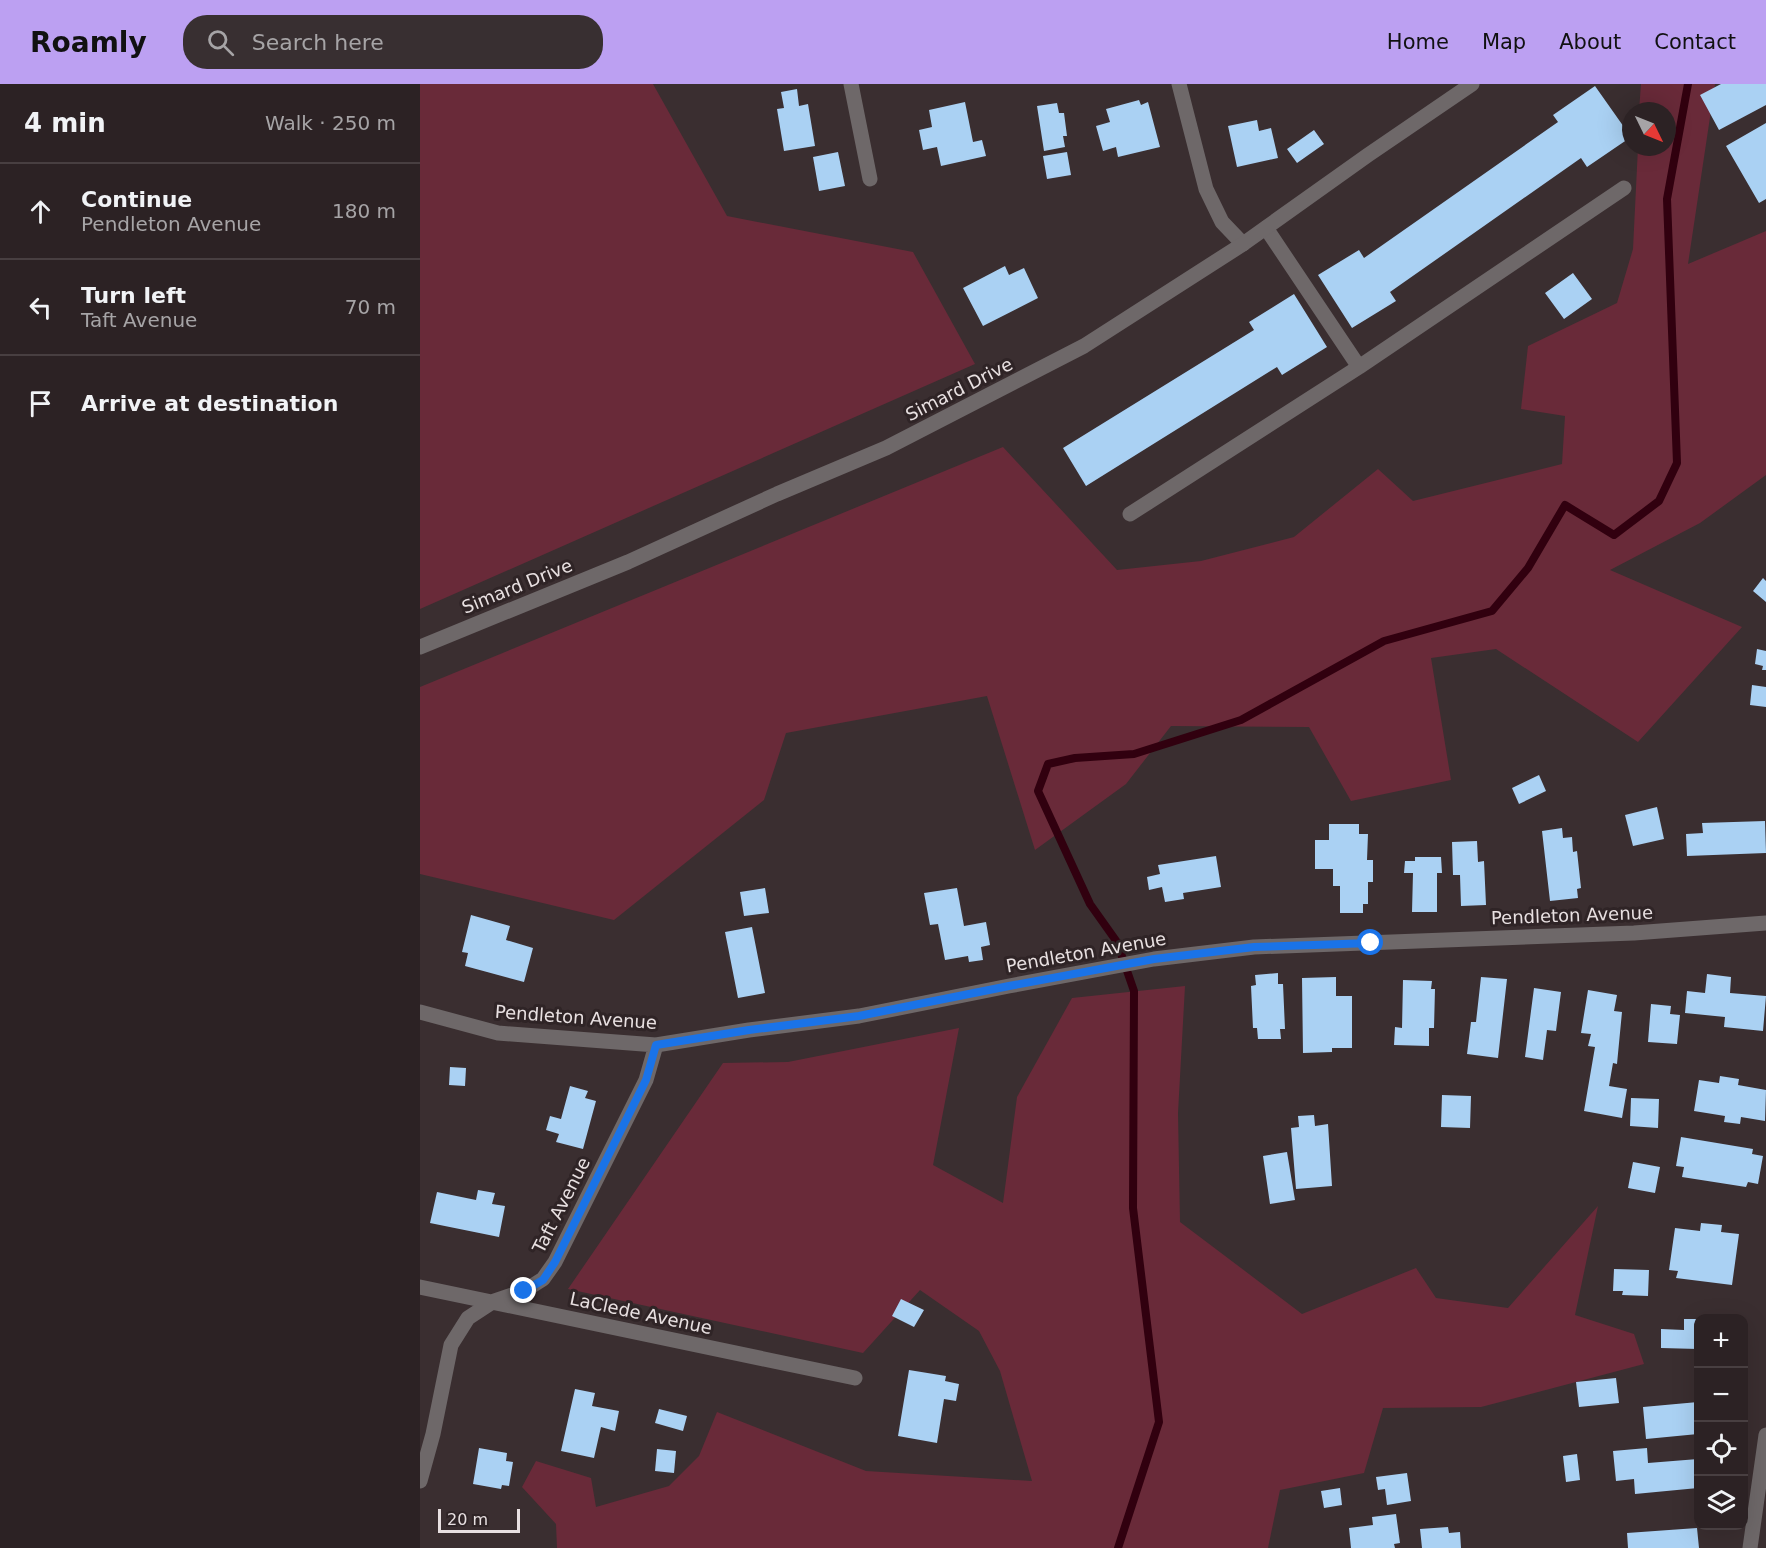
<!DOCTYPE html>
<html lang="en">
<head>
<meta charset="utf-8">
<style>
  :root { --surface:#2c2224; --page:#382f31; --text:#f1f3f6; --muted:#a6a4a6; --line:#483f41; --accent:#bca0f2 }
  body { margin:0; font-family:"DejaVu Sans",sans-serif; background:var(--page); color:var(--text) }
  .controls { position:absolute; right:18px; bottom:18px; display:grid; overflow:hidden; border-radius:12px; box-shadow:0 6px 24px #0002 }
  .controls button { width:54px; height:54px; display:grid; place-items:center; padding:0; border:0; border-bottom:2px solid var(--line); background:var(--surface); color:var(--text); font:30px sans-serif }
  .compass { position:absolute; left:1202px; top:18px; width:54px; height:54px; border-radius:50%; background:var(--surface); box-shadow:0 6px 24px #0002; rotate:133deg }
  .scale { position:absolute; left:18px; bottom:15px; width:82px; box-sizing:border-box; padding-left:6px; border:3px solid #e8e0e1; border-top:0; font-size:16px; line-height:21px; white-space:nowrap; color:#e8e0e1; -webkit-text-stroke:4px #2f2426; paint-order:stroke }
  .stop { position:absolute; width:18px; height:18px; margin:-14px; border:4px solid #1a73e8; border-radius:50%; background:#fff }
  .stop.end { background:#1a73e8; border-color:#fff; box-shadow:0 2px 6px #0008 }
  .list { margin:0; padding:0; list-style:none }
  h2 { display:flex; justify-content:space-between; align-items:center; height:78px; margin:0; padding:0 24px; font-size:26px }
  h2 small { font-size:20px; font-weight:400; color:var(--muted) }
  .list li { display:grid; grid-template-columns:39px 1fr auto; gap:18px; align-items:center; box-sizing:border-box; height:96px; padding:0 24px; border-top:2px solid var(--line) }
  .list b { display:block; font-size:22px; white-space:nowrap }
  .list p { margin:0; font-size:20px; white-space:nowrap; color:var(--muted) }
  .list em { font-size:20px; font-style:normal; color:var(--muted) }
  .icon { flex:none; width:33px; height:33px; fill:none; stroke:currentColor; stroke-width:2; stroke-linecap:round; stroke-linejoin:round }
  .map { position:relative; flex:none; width:1346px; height:1464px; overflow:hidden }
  header { display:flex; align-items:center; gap:36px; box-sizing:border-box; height:84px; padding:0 30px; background:var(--accent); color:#111 }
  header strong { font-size:28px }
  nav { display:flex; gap:33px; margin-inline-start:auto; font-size:21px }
  .search { width:420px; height:54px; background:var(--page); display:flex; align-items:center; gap:15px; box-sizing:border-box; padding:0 21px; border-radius:24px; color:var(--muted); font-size:22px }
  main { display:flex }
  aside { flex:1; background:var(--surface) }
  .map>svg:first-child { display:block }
  .green { fill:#692a39 }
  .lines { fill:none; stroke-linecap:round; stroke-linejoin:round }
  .stream { stroke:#31000f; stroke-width:8 }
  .building { fill:#aad1f3 }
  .service { stroke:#6e6869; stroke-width:15 }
  .minor { stroke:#6e6869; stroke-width:15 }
  .tertiary { stroke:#6e6869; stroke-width:15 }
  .route { stroke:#1a73e8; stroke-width:8 }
  .labels { text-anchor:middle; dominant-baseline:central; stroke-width:6; stroke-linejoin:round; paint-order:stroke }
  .street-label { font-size:18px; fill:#e8e0e1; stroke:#2f2426 }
</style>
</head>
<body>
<header>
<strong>Roamly</strong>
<div class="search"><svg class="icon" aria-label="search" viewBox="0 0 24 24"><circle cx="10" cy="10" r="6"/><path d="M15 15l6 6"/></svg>Search here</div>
<nav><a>Home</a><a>Map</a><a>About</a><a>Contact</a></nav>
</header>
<main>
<aside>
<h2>4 min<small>Walk · 250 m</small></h2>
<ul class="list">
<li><svg class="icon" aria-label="ahead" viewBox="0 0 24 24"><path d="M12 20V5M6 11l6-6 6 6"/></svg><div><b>Continue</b><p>Pendleton Avenue</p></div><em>180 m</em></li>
<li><svg class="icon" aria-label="left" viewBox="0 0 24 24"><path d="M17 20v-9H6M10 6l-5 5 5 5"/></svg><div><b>Turn left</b><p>Taft Avenue</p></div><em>70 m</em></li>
<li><svg class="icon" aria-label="arrive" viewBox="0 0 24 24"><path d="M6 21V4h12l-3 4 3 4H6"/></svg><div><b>Arrive at destination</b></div></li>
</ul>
</aside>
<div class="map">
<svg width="1346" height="1464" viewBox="0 0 1346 1464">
  <rect width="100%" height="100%" fill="#3a2e30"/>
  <path class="green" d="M0,0h233l74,132 186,36 62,112 -555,245z
    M1221,0h74l-27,180 78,-33v244l-66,48 -90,47 132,57 -104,115 -142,-93 -65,9 20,122 -100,21 -42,-74 -138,-1 -45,58 -91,66 -48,-154 -201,37 -22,67 -150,120 -194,-46v-187l583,-240 114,123 84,-9 93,-24 84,-68 35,32 149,-37 3,-48 -44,-7 7,-63 89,-43 16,-54 5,-102h29v-36h-28z
    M765,902l-7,127 2,109 122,92 114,-46 20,30 72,10 90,-102 -23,109 59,19 10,30 -163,43 -98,1 -19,65 -84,17 -12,58h-711l-1,-24 -34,-37 14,-26 55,17 5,29 73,-21 30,-30 18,-44 149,59 166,10 -32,-110 -21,-40 -59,-41 -57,63 -295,-64 155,-226 65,-1 171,-34 -26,137 70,38 14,-106 55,-99z"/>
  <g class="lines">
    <path class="stream" d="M698,1464l41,-126 -26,-214 1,-217 -17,-49 -27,-38 -52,-113 10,-27 27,-6 59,-4 107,-34 143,-79 108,-30 36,-43 37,-63 49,30 45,-34 18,-38 -10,-264 21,-115"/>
  </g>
  <path class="building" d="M1301,0h45v21l-47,25 -19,-35z
    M1175,2l36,51 -44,30 -6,-9 -191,134 6,9 -44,27 -34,-53 41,-25 5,8 194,-136 -5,-7z
    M377,5l2,17 9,-2 7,42 -31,5 -7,-42 7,-1 -3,-16z
    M719,16l2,5 7,-3 12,45 -42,10 -2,-10 -13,4 -7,-25 14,-4 -4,-13z
    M545,18l8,40 9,-2 4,16 -45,10 -4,-19 -14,3 -4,-20 13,-3 -3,-17z
    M637,19l2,10h5l3,23h-4l2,11 -21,4 -7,-45z
    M837,36l2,11 12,-3 7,30 -41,9 -9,-41z
    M1346,39v76l-7,4 -33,-57z
    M894,46l10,14 -27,19 -10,-14z
    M418,68l7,34 -26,5 -6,-34z
    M647,68l4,23 -24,4 -4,-23z
    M585,182l4,9 15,-7 14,30 -55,28 -20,-38z
    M1153,189l19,26 -28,20 -19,-26z
    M874,210l33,53 -45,28 -5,-8 -191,119 -23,-38 191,-118 -5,-8z
    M1343,494l3,3v21l-13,-11z
    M1337,565l9,2v19h-4l1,-4 -8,-2z
    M1332,601l14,2v20l-16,-2z
    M1119,691l7,16 -27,13 -7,-16z
    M1237,723l7,32 -31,7 -8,-31z
    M1345,737l1,32 -79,3 -1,-22 17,-1 -1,-10z
    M909,740h30v10h9l-1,26h6v22h-5v22h-5v9h-23v-27h-7v-17h-18v-29h14z
    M1142,744l1,10 9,-1 1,15 4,-1 4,37 -4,1 1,9 -28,3 -8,-70z
    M1057,757l1,21 6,-1 2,44 -25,1 -1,-31h-7l-1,-33z
    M796,772l5,31 -38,6 1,6 -19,3 -3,-15 -13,3 -2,-13 13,-3 -2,-9z
    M995,773h26l1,16h-5v39h-25l1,-39h-9l1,-12h10z
    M345,804l4,25 -25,3 -4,-24z
    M537,804l7,38 22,-4 4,23 -9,2 2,13 -14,2 -1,-6 -23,4 -7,-36 -8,1 -6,-32z
    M51,831l39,11 -4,14 27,8 -9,34 -59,-16 3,-13 -6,-1z
    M332,843l13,66 -27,5 -13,-66z
    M858,889v11h5l2,45h-5l1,10h-23l-1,-11h-4l-2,-42 5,-1 -1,-10z
    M1287,890l24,3 -1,16 36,3 -3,35 -39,-4 1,-10 -40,-4 2,-22 18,2z
    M916,893v19h16v52h-20v4l-29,1 -1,-75z
    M1061,893l26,2 -9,79 -31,-4 4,-32h5z
    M983,896l29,1 -1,8h4l-1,39h-5v18l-35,-1 1,-18 7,1z
    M1114,904l27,4 -5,39 -9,-1 -4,30 -18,-3z
    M1168,906l29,5 -3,16 8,1 -5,52 -4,-1 -4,23 18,3 -5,29 -38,-7 11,-64 -7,-1 3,-12 -10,-1z
    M1231,920l20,2 -1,8 10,1 -3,29 -29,-2z
    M30,983l16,1 -1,18 -16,-1z
    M1300,992l19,3 -1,6 28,5 -1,31 -24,-4 -1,7 -16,-2 1,-6 -31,-5 5,-31 20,3z
    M150,1002l18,5 -3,7 11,3 -13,48 -27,-7 3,-8 -13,-4 4,-14 11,3z
    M1022,1011l29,1 -1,32 -29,-1z
    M1211,1014l28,1 -1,29 -28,-2z
    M894,1031l1,11 13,-2 4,62 -36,3 -5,-61 8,-1 -1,-11z
    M1261,1053l72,12 -1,5 11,2 -5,28 -10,-2 -2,5 -64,-10 2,-10 -8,-1z
    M867,1068l8,48 -25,4 -7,-48z
    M1213,1078l27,5 -5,26 -27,-5z
    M58,1106l17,3 -3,11 13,2 -6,31 -69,-14 7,-31 39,8z
    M1281,1139l21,2 -1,7 18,2 -7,51 -56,-7 2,-7 -9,-1 6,-42 25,3z
    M1194,1185l35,1 -1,26 -26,-1 1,-4h-10z
    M481,1215l23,11 -10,17 -22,-11z
    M1264,1235h14v30l-37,-1v-19l23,1z
    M489,1286l37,6 -1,5 14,3 -3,17 -12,-2 -7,44 -39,-7z
    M1196,1294l3,25 -40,4 -3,-25z
    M155,1305l20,4 -3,13 27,5 -4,20 -14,-4 -7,31 -33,-7z
    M1278,1318v32l-52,5 -3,-32z
    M239,1325l28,7 -4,15 -28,-8z
    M59,1364l28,5 -1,8 7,1 -4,24 -7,-1 -1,4 -28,-5z
    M1227,1364l1,15 50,-4v29l-63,6 -1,-15 -18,2 -3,-30z
    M237,1365l19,2 -2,22 -19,-2z
    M1157,1370l3,26 -14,2 -3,-26z
    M987,1389l4,28 -24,4 -2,-16 -7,1 -2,-13z
    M920,1404l2,17 -18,3 -3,-17z
    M976,1430l4,29 -6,1 1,4h-44l-2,-20 24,-3 -1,-8z
    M1028,1443l1,6 11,-1 1,16h-39l-2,-19z
    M1277,1444l2,20h-71l-1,-15z"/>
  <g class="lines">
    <path class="service" d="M939,283l265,-179
      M710,430l229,-147 -93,-139"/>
    <path class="minor" d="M431,0l19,95
      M759,0l27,105 16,33 21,22
      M0,928l78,21 158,12 93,-15 110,-14 150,-30 145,-27 100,-12 380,-14 132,-10
      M0,1203l435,91
      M0,1397l13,-47 18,-89 17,-27 26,-17 30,-10 19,-12 12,-17 91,-182 10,-35"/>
    <path class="tertiary" d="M0,563l208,-85 149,-68 109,-46 198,-102 159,-102 125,-89 104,-71
      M1330,1464l16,-113"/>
  </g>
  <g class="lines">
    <path class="route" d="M104,1207l19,-11 12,-18 91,-182 10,-35 93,-15 110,-14 150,-30 145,-27 100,-12 117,-4"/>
  </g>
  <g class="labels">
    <g class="street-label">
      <text transform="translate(539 305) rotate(-27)">Simard Drive</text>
      <text transform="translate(97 502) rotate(-22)">Simard Drive</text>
      <text transform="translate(1152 831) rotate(-2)">Pendleton Avenue</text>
      <text transform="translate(666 868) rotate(-10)">Pendleton Avenue</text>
      <text transform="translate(156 933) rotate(4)">Pendleton Avenue</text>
      <text transform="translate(141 1121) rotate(-63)">Taft Avenue</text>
      <text transform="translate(221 1229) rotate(12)">LaClede Avenue</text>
    </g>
  </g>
</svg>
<div class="controls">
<button>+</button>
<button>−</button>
<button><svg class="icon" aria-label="locate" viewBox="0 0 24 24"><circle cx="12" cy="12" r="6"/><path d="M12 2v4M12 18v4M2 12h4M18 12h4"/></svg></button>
<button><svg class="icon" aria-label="layers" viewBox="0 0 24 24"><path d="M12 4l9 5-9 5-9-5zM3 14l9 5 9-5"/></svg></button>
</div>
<svg class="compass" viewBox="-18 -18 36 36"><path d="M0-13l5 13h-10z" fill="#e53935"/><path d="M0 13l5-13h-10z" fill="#a6a4a6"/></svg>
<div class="scale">20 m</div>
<div class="stop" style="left:951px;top:859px"></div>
<div class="stop end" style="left:104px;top:1207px"></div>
</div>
</main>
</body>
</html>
